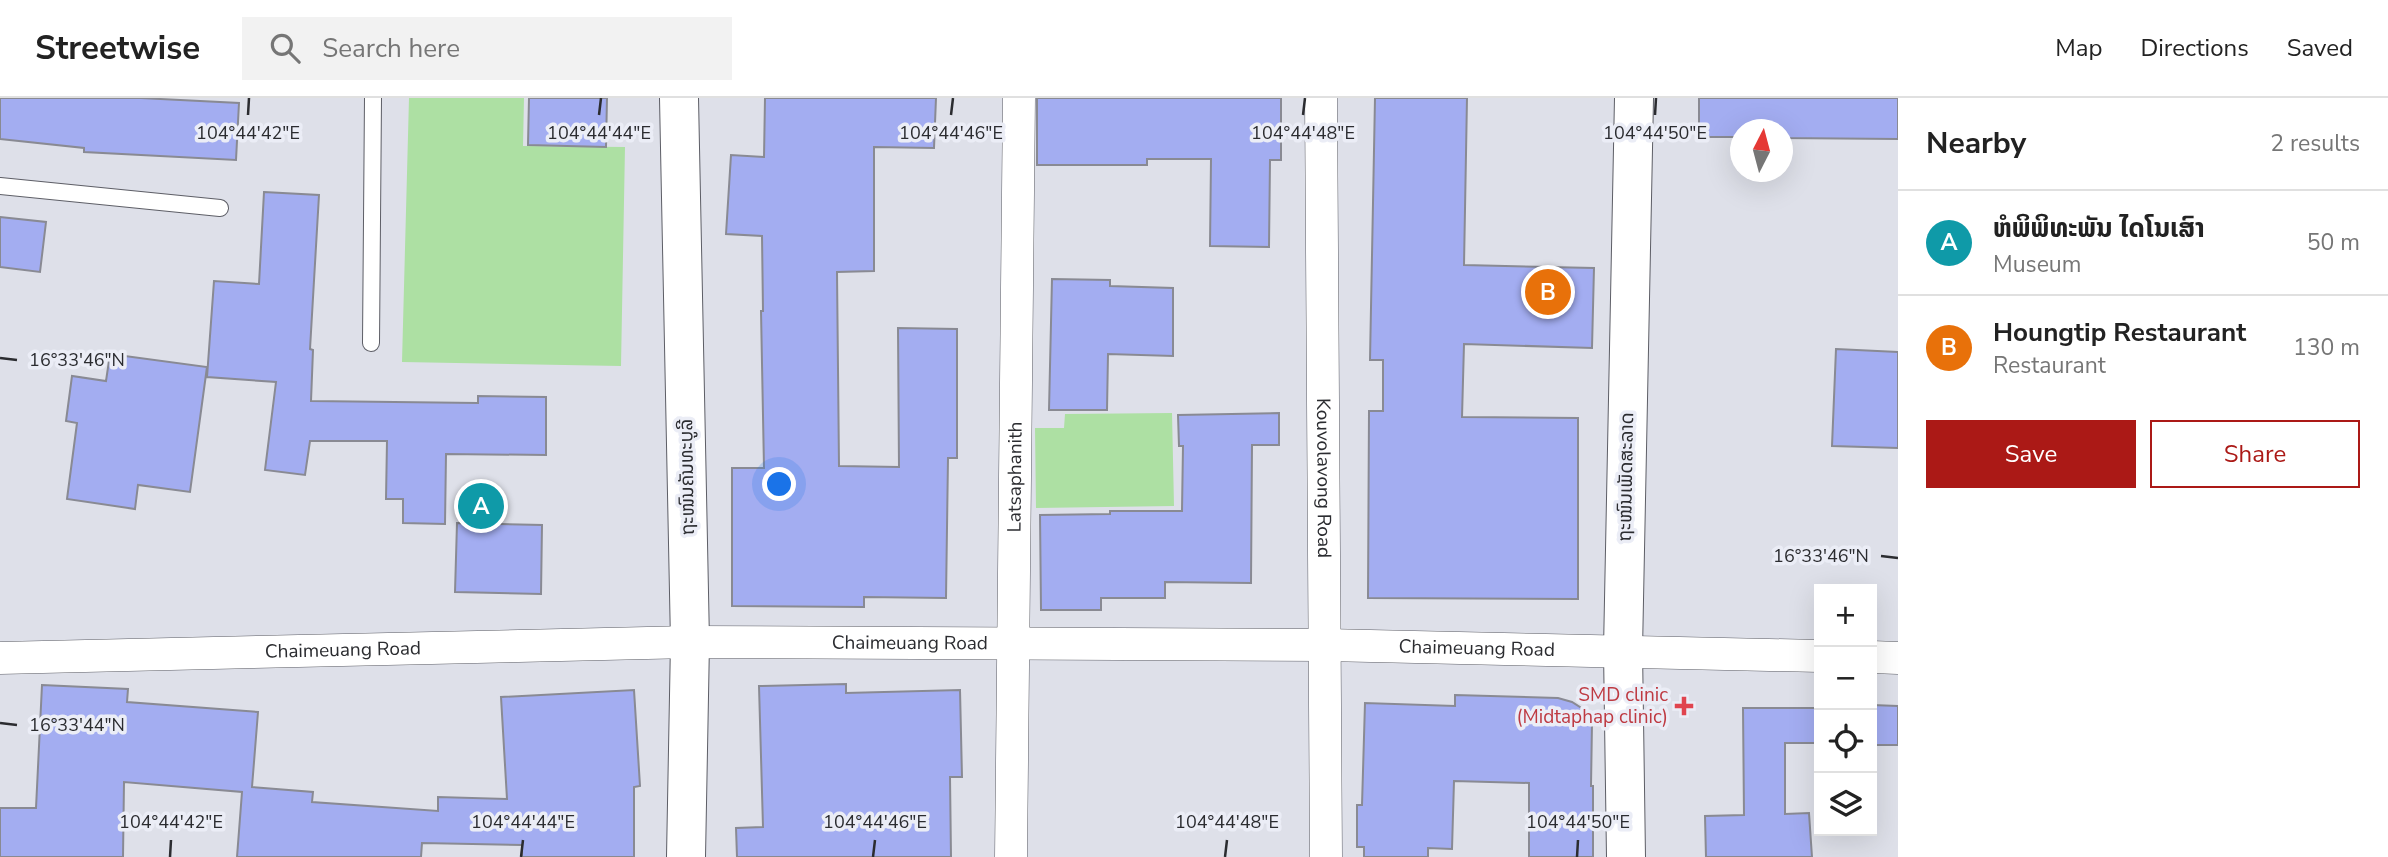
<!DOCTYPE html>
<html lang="en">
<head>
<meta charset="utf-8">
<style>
  :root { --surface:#fff; --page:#f2f2f2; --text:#222; --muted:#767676; --line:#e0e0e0; --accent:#ab1916 }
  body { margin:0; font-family:"Nunito Sans","Noto Sans Lao",sans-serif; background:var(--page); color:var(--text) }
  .controls { position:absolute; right:21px; bottom:21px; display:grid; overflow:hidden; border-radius:0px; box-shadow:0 7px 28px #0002 }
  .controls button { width:63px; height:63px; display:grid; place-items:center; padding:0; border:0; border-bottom:2px solid var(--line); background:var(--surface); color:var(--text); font:35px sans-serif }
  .compass { position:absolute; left:1730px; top:21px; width:63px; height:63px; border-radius:50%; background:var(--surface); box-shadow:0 7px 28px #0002; rotate:6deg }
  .you { position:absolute; left:780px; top:387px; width:24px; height:24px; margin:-18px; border:5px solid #fff; border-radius:50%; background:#1a73e8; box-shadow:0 0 0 10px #1a73e833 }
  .badge { display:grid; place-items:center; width:46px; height:46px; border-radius:50%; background:var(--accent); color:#fff; font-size:23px; font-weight:700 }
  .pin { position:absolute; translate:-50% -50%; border:4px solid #fff; box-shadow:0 2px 7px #0006 }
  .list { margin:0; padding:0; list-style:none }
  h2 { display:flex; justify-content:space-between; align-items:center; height:91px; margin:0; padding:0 28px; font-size:30px }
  h2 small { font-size:23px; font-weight:400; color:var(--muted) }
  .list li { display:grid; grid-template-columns:46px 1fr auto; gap:21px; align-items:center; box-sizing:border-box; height:105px; padding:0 28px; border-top:2px solid var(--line) }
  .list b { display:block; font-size:26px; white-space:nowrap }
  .list p { margin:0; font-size:23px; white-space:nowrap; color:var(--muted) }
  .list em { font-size:23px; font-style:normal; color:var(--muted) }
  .actions { display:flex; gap:14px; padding:21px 28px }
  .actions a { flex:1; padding:16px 0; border:2px solid var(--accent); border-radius:0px; text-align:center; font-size:24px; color:var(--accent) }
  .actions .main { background:var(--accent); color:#fff }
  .icon { flex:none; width:38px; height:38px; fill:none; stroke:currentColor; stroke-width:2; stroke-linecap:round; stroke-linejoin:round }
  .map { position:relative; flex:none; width:1898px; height:759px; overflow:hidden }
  header { display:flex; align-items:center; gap:42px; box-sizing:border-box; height:98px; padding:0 35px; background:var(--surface); border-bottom:2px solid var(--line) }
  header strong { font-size:33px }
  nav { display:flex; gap:38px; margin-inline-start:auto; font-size:24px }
  .search { width:490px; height:63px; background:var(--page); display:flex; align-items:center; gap:18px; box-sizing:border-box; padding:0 24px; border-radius:0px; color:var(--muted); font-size:26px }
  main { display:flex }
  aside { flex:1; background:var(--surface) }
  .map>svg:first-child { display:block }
  .green { fill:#ade0a3 }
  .building { fill:#a3adf1; stroke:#898a93; stroke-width:2 }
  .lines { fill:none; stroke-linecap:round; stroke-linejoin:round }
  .lane-casing { stroke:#5d5e66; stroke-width:18 }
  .street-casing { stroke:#5d5e66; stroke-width:33 }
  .primary-casing { stroke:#5d5e66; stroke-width:40 }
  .lane { stroke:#fff; stroke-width:16 }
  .street { stroke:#fff; stroke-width:32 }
  .primary { stroke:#fff; stroke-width:38 }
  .ticks { fill:none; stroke:#2b2c30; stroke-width:2.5 }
  .health-dot { fill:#e0444e; stroke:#ebedf6; stroke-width:2.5 }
  .labels { text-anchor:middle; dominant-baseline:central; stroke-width:7; stroke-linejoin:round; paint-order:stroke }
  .street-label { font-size:19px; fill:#2b2c30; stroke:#ebedf6 }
  .health-label { font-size:19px; fill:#be3a42; stroke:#ebedf6; text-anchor:end }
  .ticks-label { font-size:18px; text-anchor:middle; fill:#2b2c30; stroke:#ebedf6; stroke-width:7; stroke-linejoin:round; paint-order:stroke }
</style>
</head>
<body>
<header>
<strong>Streetwise</strong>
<div class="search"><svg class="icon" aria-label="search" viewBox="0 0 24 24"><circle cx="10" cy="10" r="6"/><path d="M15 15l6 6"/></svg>Search here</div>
<nav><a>Map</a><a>Directions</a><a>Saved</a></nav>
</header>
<main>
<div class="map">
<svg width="1898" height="759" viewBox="0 0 1898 759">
  <rect width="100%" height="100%" fill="#dee0e9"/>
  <path class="green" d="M409,0h115l-1,48 102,1 -4,219 -219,-4z
    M1172,315l2,93 -138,2 -1,-80h29l1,-14z"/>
  <path class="building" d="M0,0h141l98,5 -3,57 -152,-8v-4l-84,-9z
    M529,0h78l-1,49 -78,-2z
    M765,0h171l-2,50 -60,-1v124l-37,1 2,194 60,1 -1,-139 59,1v129h-9l-2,140 -82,-1v10l-132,-1v-138h32l-3,-157h2l-1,-75 -36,-2 5,-79 33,2z
    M1037,0h244v62h-11l-1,87 -59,-1 1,-87h-64v6h-110z
    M1375,0h92l-3,167 130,3 -2,80 -128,-4 -2,73 116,1v181l-210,-1 1,-187h14v-51h-13z
    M1699,0h199v41l-116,-1v-8h-42v7h-41z
    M264,94l55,3 -9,154 3,1 -2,51 167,2v-7l68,1v58l-100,-1 -1,70 -42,-1v-24h-17l1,-58h-77l-5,34 -40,-5 11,-88 -69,-5 7,-96 45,3z
    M0,119l46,5 -6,50 -40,-5z
    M1052,181l58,1v6l63,2v68l-65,-2 -1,56h-58z
    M1836,251l62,3v96l-66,-2z
    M110,256l97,13 -17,125 -52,-7 -3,24 -68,-10 10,-76 -11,-2 6,-45 34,5z
    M1279,315v32h-27l-1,138 -86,-1v16h-64v12h-60l-1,-95 70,-1v-3h72l1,-65h-4l-1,-31z
    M457,425l85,2 -1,69 -86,-2z
    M846,586v9l114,-3 2,87h-12l1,80h-214l-1,-29 27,-1 -4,-141z
    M42,587l86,4 -1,13 131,10 -6,75 61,5 -1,10 126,9v-14l69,2 -6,-102 133,-7 6,96 -6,1v70h-112v-12l-100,-2 -1,14h-184l5,-65 -118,-10 -1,75h-123v-49h36z
    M1455,597l103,3 14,4 14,9 6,12 -1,63h2v71h-64v-74l-75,-2 -2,68 -24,-1v9h-64v-10h-7v-42h5l3,-102 90,3z
    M1819,606v39h-34v71l24,-1 3,44h-106l-1,-41 39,-1 -1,-107h76z
    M1872,607l26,1v39h-26z"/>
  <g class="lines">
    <g class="lane-casing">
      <path id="lane" d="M0,88l220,22
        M371,245l2,-245"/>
    </g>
    <g class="street-casing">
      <g id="street">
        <path id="s1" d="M1321,0l5,759"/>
        <path d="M1872,559l26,1"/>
        <path id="s2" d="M0,560l690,-16 636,3 493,11"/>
        <path id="s3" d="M1011,759l8,-759"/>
      </g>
    </g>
    <g class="primary-casing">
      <path id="primary" d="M679,0l11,544 -4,215
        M1626,759l-3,-207 11,-552"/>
    </g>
    <use href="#lane" class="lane"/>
    <use href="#street" class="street"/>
    <use href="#primary" class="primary"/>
  </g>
  <path class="ticks" d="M248,17l1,-17M599,17l2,-17M951,17l2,-17M1303,17l2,-17M1655,17l1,-17M0,260l17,2M1881,458l17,2M0,625l17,2M170,759l1,-17M521,759l2,-17M873,759l2,-17M1225,759l2,-17M1577,759l1,-17"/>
  <path class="health-dot" d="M1680.5 597.5h7v7h7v7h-7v7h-7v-7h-7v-7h7z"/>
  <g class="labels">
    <g class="street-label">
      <text transform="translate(687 379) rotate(-91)">ຖະໜົນຄັນທະບູລີ</text>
      <text stroke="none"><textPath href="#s1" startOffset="380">Kouvolavong Road</textPath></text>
      <text transform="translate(1626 379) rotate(-89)">ຖະໜົນເພັດສະລາດ</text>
      <text stroke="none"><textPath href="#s3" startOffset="380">Latsaphanith</textPath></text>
      <text stroke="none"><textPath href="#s2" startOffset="910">Chaimeuang Road</textPath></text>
      <text stroke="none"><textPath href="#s2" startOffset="1477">Chaimeuang Road</textPath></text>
      <text stroke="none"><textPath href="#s2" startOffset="343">Chaimeuang Road</textPath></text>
    </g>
    <g class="health-label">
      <text x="1668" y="597">SMD clinic<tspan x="1668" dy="22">(Midtaphap clinic)</tspan></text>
    </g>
  </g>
  <g class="ticks-label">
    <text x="248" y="41">104°44'42"E</text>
    <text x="599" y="41">104°44'44"E</text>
    <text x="951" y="41">104°44'46"E</text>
    <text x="1303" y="41">104°44'48"E</text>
    <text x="1655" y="41">104°44'50"E</text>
    <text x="77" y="268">16°33'46"N</text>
    <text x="1821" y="464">16°33'46"N</text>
    <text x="77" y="633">16°33'44"N</text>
    <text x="171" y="730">104°44'42"E</text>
    <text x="523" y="730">104°44'44"E</text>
    <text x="875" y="730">104°44'46"E</text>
    <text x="1227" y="730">104°44'48"E</text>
    <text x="1578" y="730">104°44'50"E</text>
  </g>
</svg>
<div class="controls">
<button>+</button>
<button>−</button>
<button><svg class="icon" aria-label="locate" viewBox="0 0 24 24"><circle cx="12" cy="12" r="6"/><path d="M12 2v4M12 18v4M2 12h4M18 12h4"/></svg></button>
<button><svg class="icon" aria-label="layers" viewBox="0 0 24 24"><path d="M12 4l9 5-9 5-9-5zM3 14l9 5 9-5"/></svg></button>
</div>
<svg class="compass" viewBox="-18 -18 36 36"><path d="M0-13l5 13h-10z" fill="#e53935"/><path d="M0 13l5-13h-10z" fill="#767676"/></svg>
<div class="you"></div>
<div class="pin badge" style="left:481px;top:408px;background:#0f9aa8">A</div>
<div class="pin badge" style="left:1548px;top:194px;background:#e8710a">B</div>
</div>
<aside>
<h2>Nearby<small>2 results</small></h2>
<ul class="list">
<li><span class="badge" style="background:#0f9aa8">A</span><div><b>ຫໍພິພິທະພັນ ໄດໂນເສົາ</b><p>Museum</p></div><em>50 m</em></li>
<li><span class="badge" style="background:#e8710a">B</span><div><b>Houngtip Restaurant</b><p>Restaurant</p></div><em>130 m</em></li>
</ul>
<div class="actions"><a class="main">Save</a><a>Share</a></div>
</aside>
</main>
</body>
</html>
